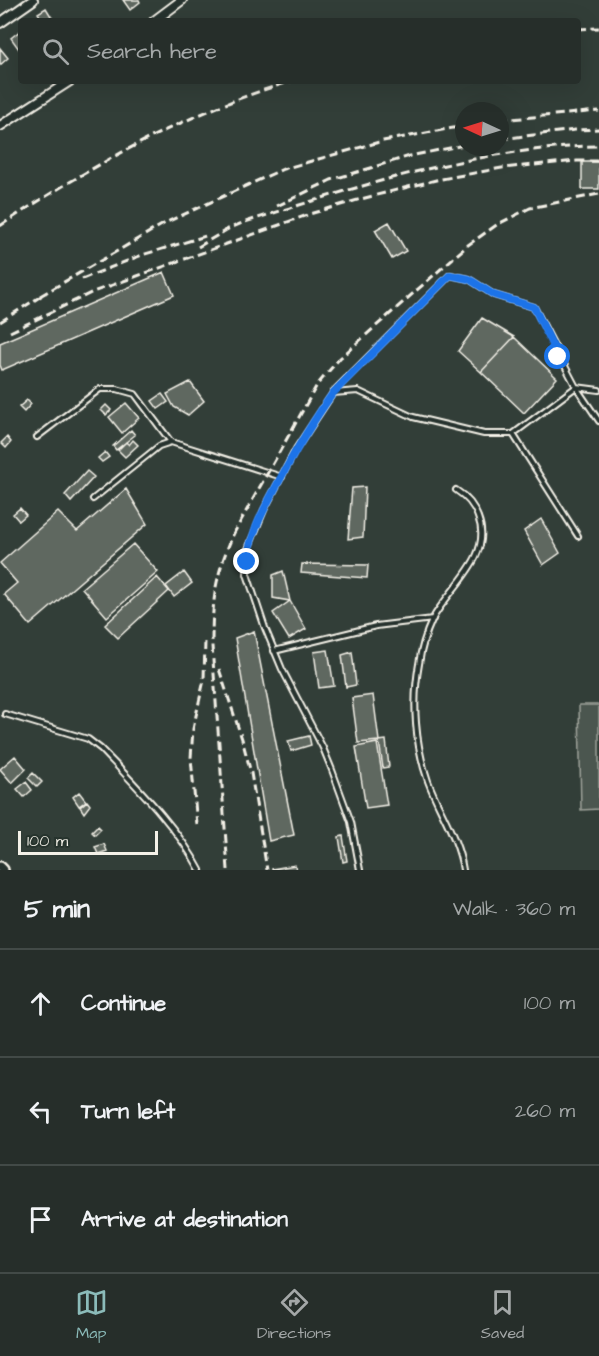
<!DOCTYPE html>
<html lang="en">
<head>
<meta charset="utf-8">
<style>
  :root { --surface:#262e2a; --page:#2e3632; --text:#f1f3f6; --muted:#a4a8a8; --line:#424a47; --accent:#8bbbb9 }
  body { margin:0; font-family:"Architects Daughter",sans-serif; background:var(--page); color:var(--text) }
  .compass { position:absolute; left:455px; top:102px; width:54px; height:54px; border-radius:50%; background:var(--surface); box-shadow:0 6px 24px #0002; rotate:274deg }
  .scale { position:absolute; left:18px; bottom:15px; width:140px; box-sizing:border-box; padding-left:6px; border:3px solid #f4f1e8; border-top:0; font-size:16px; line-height:21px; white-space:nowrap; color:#f4f1e8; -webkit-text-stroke:4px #26332d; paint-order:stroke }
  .stop { position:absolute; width:18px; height:18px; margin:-14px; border:4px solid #1a73e8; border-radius:50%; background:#fff }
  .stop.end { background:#1a73e8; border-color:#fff; box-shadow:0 2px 6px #0008 }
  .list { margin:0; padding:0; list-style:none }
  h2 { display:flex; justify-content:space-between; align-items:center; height:78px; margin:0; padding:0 24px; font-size:26px }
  h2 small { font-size:20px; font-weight:400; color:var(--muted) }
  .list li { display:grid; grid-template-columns:39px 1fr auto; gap:18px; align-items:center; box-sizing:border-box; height:108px; padding:0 24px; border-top:2px solid var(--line) }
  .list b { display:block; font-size:22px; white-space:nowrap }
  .list em { font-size:20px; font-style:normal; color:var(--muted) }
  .icon { flex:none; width:33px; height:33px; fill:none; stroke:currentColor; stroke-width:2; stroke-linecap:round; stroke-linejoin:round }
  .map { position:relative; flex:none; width:599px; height:870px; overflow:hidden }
  .search { position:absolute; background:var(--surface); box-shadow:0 6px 24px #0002; left:18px; right:18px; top:18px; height:66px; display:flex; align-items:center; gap:15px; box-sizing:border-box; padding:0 21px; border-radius:6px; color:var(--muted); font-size:22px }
  .sheet { height:402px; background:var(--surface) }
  nav { display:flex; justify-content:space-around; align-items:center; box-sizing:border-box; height:84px; border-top:2px solid var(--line); background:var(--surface); font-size:16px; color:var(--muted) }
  nav a { display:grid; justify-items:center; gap:3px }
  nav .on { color:var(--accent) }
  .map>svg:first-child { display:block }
  .pitch { fill:#4c564f; stroke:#a0a49c; stroke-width:1.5 }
  .building { fill:#5f6861; stroke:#f4f1e8; stroke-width:1.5 }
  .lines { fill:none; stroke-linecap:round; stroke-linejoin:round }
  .service-casing { stroke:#f4f1e8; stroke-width:8 }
  .minor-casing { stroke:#f4f1e8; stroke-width:12 }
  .tertiary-casing { stroke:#f4f1e8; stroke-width:14 }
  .service { stroke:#26332d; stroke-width:4 }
  .minor { stroke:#26332d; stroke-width:8 }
  .tertiary { stroke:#26332d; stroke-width:9 }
  .rail { stroke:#f4f1e8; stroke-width:3; stroke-dasharray:9 4.5; stroke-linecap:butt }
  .route { stroke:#1a73e8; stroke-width:8 }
</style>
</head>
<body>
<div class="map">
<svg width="599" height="870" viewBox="0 0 599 870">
  <rect width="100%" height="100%" fill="#323e38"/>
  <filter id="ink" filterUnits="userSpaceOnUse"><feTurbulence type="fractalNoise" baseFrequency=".0167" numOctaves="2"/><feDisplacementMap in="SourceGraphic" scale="12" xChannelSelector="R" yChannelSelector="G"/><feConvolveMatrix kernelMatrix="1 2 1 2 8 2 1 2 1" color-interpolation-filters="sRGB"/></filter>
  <g filter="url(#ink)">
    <path class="pitch" d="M579,705h20v104l-18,1z"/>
    <path class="building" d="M123,0h16l1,2 -10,8z
      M46,8l8,13h-11l-5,-8z
      M21,30v22l-10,-14z
      M0,48l8,10 -8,7z
      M582,162h17v27h-17z
      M389,222l17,29 -14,8 -17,-29z
      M164,272l10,23 -172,75 -2,-5v-22z
      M482,318l32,19 -33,35 -23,-21z
      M514,337l43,41 -33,35 -43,-41z
      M190,382l14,19 -16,14 -14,-8 -7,-13z
      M162,394l6,8 -10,7 -6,-8z
      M27,400l4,4 -7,8 -5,-5z
      M126,403l13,15 -17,15 -13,-16z
      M106,405l5,5 -5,5 -5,-5z
      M131,430l4,5 -19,15 -3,-4z
      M7,437l4,5 -5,6 -5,-5z
      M133,440l5,5 -13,12 -7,-7 8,-8 3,3z
      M105,452l4,5 -7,5 -4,-4z
      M87,471l7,6 -23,25 -6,-7z
      M365,487l-2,50 -15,2 4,-51z
      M126,489l21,35 -117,101 -26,-31 13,-11 -17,-20 58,-51 19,19z
      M20,508l6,7 -7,6 -6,-7z
      M541,519l19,34 -17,12 -19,-34z
      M133,544l25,28 -51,45 -25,-29z
      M302,564l66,1 -1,13 -66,-5z
      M283,571l7,30 -17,-3v-23z
      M184,572l8,11 -18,14 -8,-11z
      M157,577l12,14 -51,47 -13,-13z
      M290,601l16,28 -17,10 -16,-26z
      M254,631l40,204 -25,6 -34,-203z
      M328,650l6,36 -15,2 -5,-36z
      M352,652l4,33 -10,2 -4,-32z
      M373,695l6,46 -21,2 -6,-45z
      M309,736l2,9 -20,6 -3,-10z
      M386,740l3,27 -6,1 -4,-27z
      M377,743l10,62 -21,3 -10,-61z
      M15,756l11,13 -14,14 -12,-14z
      M33,773l9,9 -5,5 -9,-9z
      M26,782l6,8 -8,7 -7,-8z
      M79,792l7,9 -7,5 -6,-9z
      M87,801l3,4 -6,8 -4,-6z
      M98,826l3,3 -6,6 -3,-3z
      M343,836l4,25 -4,1 -4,-25z
      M104,844l3,7 -9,3 -3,-7z
      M295,865l1,5h-24v-1z"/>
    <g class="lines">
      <g class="service-casing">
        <path id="service" d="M333,392l117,-117 19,4 25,16 40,12 42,80 23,34
          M513,434l65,102
          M37,437l63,-48h17l18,5 36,48
          M456,490c11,7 18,15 22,27 16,40 -29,70 -46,103 -6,13 -11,29 -13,44 -7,38 -4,80 9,117 11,30 30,56 35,89
          M93,499l66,-53 12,-4 111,35
          M274,651l102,-25 57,-7
          M5,714l83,25 13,10c34,36 76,77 99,121
          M360,870l-9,-48 -19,-52 -9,-22 -41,-79 -17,-41 -18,-54 1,-25 16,-39 32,-61 37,-56 25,-2 55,26 71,17h29l63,-47 23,3"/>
      </g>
      <g class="minor-casing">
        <path id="minor" d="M154,21l28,-21
          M0,23l33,-23
          M0,126l70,-45"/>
      </g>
      <g class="tertiary-casing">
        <path id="tertiary" d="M0,867l3,3"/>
      </g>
      <use href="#service" class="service"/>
      <use href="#minor" class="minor"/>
      <use href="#tertiary" class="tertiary"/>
      <path class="rail" d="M578,29l21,-1
        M500,120l99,-9
        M500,139l75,-9 24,-1
        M277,206l54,-26 79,-24 54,-11
        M0,226c89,-59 190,-116 293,-145
        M198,247l30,-18 14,-6c115,-36 234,-76 357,-77
        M82,279l60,-24 67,-20
        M40,296l127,-74 116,-53 100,-28 81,-15
        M0,322l46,-29
        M10,332l83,-40 217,-78 51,-15 75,-19 66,-12 75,-7h22
        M219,669l23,70 9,34 16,97
        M197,825l-6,-67 2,-29 11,-49 1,-39
        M228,870l-16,-224c0,-46 3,-71 22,-113l83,-148 23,-27 128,-113 30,-21 32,-16 69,-14"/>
    </g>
  </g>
  <g class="lines" filter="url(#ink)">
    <path class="route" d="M247,562c3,-28 17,-53 30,-77 17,-32 35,-63 56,-92l117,-118 19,4 25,16 40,12 24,50"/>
  </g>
</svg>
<svg class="compass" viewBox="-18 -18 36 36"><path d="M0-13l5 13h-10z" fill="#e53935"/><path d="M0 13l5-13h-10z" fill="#a4a8a8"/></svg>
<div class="scale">100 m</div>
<div class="stop" style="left:558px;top:357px"></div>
<div class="stop end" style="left:247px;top:562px"></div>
<div class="search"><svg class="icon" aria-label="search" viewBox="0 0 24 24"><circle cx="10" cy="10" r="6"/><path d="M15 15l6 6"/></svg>Search here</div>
</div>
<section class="sheet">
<h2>5 min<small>Walk · 360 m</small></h2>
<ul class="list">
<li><svg class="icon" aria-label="ahead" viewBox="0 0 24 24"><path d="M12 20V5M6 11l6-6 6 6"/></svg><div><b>Continue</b></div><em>100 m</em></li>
<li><svg class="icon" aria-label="left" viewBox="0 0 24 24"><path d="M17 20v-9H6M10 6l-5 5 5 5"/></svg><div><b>Turn left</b></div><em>260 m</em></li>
<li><svg class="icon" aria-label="arrive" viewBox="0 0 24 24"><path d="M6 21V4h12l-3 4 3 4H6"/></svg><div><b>Arrive at destination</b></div></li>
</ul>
</section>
<nav>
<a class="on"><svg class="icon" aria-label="map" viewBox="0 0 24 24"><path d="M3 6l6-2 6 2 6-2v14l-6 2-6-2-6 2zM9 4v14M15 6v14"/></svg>Map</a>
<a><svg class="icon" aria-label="directions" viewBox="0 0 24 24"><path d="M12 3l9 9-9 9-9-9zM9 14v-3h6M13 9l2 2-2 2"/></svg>Directions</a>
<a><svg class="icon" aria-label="saved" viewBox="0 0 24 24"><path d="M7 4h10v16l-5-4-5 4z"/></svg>Saved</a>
</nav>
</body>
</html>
